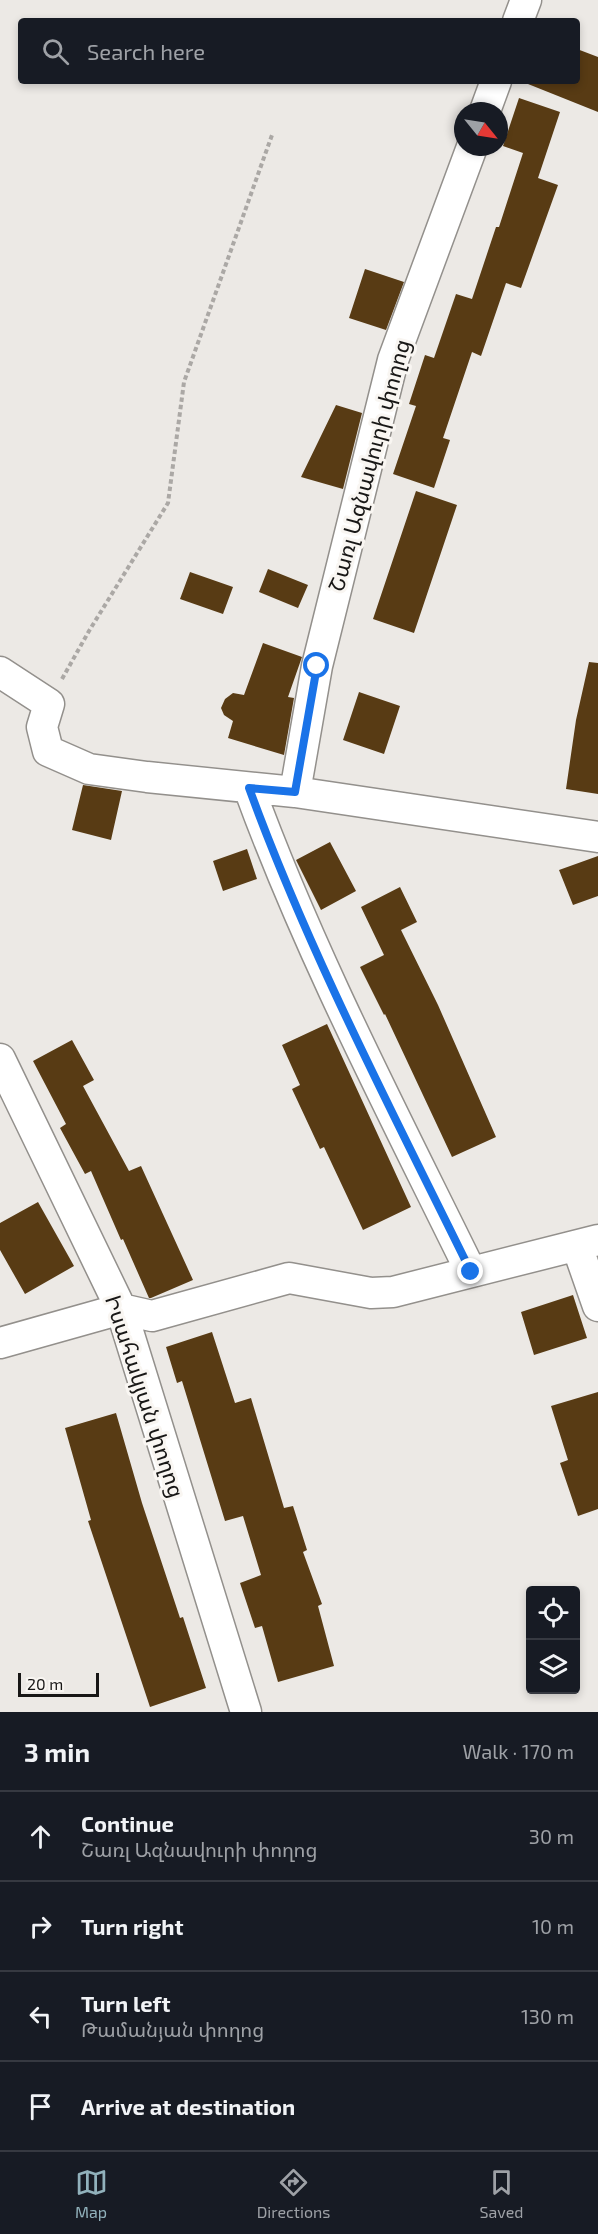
<!DOCTYPE html>
<html lang="en">
<head>
<meta charset="utf-8">
<style>
  :root { --surface:#171b24; --page:#242831; --text:#f1f3f6; --muted:#9ea1a6; --line:#363941; --accent:#91b1bb }
  body { margin:0; font-family:"Exo 2","Noto Sans Armenian",sans-serif; background:var(--page); color:var(--text) }
  .controls { position:absolute; right:18px; bottom:18px; display:grid; overflow:hidden; border-radius:6px; box-shadow:0 3px 9px #0003 }
  .controls button { width:54px; height:54px; display:grid; place-items:center; padding:0; border:0; border-bottom:2px solid var(--line); background:var(--surface); color:var(--text); font:30px sans-serif }
  .compass { position:absolute; left:454px; top:102px; width:54px; height:54px; border-radius:50%; background:var(--surface); box-shadow:0 3px 9px #0003; rotate:120deg }
  .scale { position:absolute; left:18px; bottom:15px; width:81px; box-sizing:border-box; padding-left:6px; border:3px solid #181716; border-top:0; font-size:16px; line-height:21px; white-space:nowrap; color:#181716; -webkit-text-stroke:4px #f9f6f2; paint-order:stroke }
  .stop { position:absolute; width:18px; height:18px; margin:-14px; border:4px solid #1a73e8; border-radius:50%; background:#fff }
  .stop.end { background:#1a73e8; border-color:#fff; box-shadow:0 2px 6px #0008 }
  .list { margin:0; padding:0; list-style:none }
  h2 { display:flex; justify-content:space-between; align-items:center; height:78px; margin:0; padding:0 24px; font-size:26px }
  h2 small { font-size:20px; font-weight:400; color:var(--muted) }
  .list li { display:grid; grid-template-columns:39px 1fr auto; gap:18px; align-items:center; box-sizing:border-box; height:90px; padding:0 24px; border-top:2px solid var(--line) }
  .list b { display:block; font-size:22px; white-space:nowrap }
  .list p { margin:0; font-size:20px; white-space:nowrap; color:var(--muted) }
  .list em { font-size:20px; font-style:normal; color:var(--muted) }
  .icon { flex:none; width:33px; height:33px; fill:none; stroke:currentColor; stroke-width:2; stroke-linecap:round; stroke-linejoin:round }
  .map { position:relative; flex:none; width:598px; height:1712px; overflow:hidden }
  .search { position:absolute; background:var(--surface); box-shadow:0 3px 9px #0003; left:18px; right:18px; top:18px; height:66px; display:flex; align-items:center; gap:15px; box-sizing:border-box; padding:0 21px; border-radius:6px; color:var(--muted); font-size:22px }
  .sheet { height:438px; background:var(--surface) }
  nav { display:flex; justify-content:space-around; align-items:center; box-sizing:border-box; height:84px; border-top:2px solid var(--line); background:var(--surface); font-size:16px; color:var(--muted) }
  nav a { display:grid; justify-items:center; gap:3px }
  nav .on { color:var(--accent) }
  .map>svg:first-child { display:block }
  .building { fill:#583b14 }
  .lines { fill:none; stroke-linecap:round; stroke-linejoin:round }
  .minor-casing { stroke:#93908c; stroke-width:33 }
  .path { stroke:#aba8a5; stroke-width:4; stroke-dasharray:4.5 3; stroke-linecap:butt }
  .minor { stroke:#fff; stroke-width:30 }
  .route { stroke:#1a73e8; stroke-width:8 }
  .labels { text-anchor:middle; dominant-baseline:central; stroke-width:6; stroke-linejoin:round; paint-order:stroke }
  .street-label { font-size:22px; fill:#181716; stroke:#f9f6f2 }
</style>
</head>
<body>
<div class="map">
<svg width="598" height="1712" viewBox="0 0 598 1712">
  <rect width="100%" height="100%" fill="#ece9e5"/>
  <path class="building" d="M577,49l21,8v55l-75,-30 54,-1z
    M519,98l41,14 -22,66 20,7 -37,103 -15,-5 -25,73 -9,-4 -29,86 7,2 -16,48 -41,-14 23,-68 -7,-2 16,-49 9,3 22,-64 16,5 24,-72h3l24,-74 -20,-7z
    M365,269l39,13 -18,48 -37,-12z
    M336,405l26,8 -19,76 -42,-12z
    M416,491l41,14 -43,128 -41,-14z
    M268,569l40,16 -10,23 -39,-16z
    M190,572l43,15 -10,27 -43,-15z
    M263,643l39,14 -14,40 6,1 -10,57 -56,-17 5,-17 -9,-6 -3,-7 4,-9 8,-6 11,2z
    M589,662l9,1v131l-32,-5 10,-69z
    M359,692l41,14 -16,48 -41,-14z
    M83,785l39,6 -11,49 -39,-10z
    M330,842l26,49 -35,19 -25,-50z
    M247,849l10,30 -34,12 -10,-30z
    M598,856v40l-25,9 -14,-35z
    M400,887l17,35 -16,8 37,75 58,132 -44,20 -67,-143 -1,1 -24,-48 24,-12 -23,-48z
    M327,1024l84,183 -48,23 -39,-83 -4,2 -28,-60 8,-4 -18,-40z
    M72,1040l22,40 -11,6 46,85 12,-5 52,114 -42,18h-2l-26,-59 -2,1 -30,-69 -6,3 -25,-46 6,-4 -33,-63z
    M38,1202l36,64 -49,28 -25,-44v-27z
    M573,1295l14,43 -53,17 -13,-43z
    M212,1332l23,71 16,-5 33,110 9,-2 14,44 -4,2 19,52 -4,2 16,60 -56,16 -16,-56 -7,2 -15,-45 21,-8 -18,-59 -18,5 -43,-140 -5,2 -11,-36z
    M598,1392v117l-20,7 -18,-53 8,-3 -17,-54z
    M116,1413l26,90 38,115 3,-1 23,71 -56,19 -62,-186 3,-1 -26,-92z"/>
  <g class="lines">
    <g class="minor-casing">
      <path id="minor" d="M518,21l8,-21
        M485,111l11,-30
        M0,672l49,32 -7,23 6,24 41,18 58,8 148,15 303,45
        M249,788c61,167 144,325 222,484
        M295,792l22,-126 76,-306 79,-213
        M0,1059l121,250 125,403
        M577,1246l21,60
        M0,1343l121,-34 31,7 137,-38 82,15 22,-1 205,-52"/>
    </g>
    <path class="path" d="M62,679l27,-48 79,-128 16,-121 88,-247"/>
    <use href="#minor" class="minor"/>
  </g>
  <g class="lines">
    <path class="route" d="M317,666l-22,126 -46,-4c61,167 144,325 222,484"/>
  </g>
  <g class="labels">
    <g class="street-label">
      <text transform="translate(368 465) rotate(-75)">Շառլ Ազնավուրի փողոց</text>
      <text transform="translate(146 1396) rotate(72)">Իսահակյան փողոց</text>
    </g>
  </g>
</svg>
<div class="controls">
<button><svg class="icon" aria-label="locate" viewBox="0 0 24 24"><circle cx="12" cy="12" r="6"/><path d="M12 2v4M12 18v4M2 12h4M18 12h4"/></svg></button>
<button><svg class="icon" aria-label="layers" viewBox="0 0 24 24"><path d="M12 4l9 5-9 5-9-5zM3 14l9 5 9-5"/></svg></button>
</div>
<svg class="compass" viewBox="-18 -18 36 36"><path d="M0-13l5 13h-10z" fill="#e53935"/><path d="M0 13l5-13h-10z" fill="#9ea1a6"/></svg>
<div class="scale">20 m</div>
<div class="stop" style="left:317px;top:666px"></div>
<div class="stop end" style="left:471px;top:1272px"></div>
<div class="search"><svg class="icon" aria-label="search" viewBox="0 0 24 24"><circle cx="10" cy="10" r="6"/><path d="M15 15l6 6"/></svg>Search here</div>
</div>
<section class="sheet">
<h2>3 min<small>Walk · 170 m</small></h2>
<ul class="list">
<li><svg class="icon" aria-label="ahead" viewBox="0 0 24 24"><path d="M12 20V5M6 11l6-6 6 6"/></svg><div><b>Continue</b><p>Շառլ Ազնավուրի փողոց</p></div><em>30 m</em></li>
<li><svg class="icon" aria-label="right" viewBox="0 0 24 24"><path d="M7 20v-9h11M14 6l5 5-5 5"/></svg><div><b>Turn right</b></div><em>10 m</em></li>
<li><svg class="icon" aria-label="left" viewBox="0 0 24 24"><path d="M17 20v-9H6M10 6l-5 5 5 5"/></svg><div><b>Turn left</b><p>Թամանյան փողոց</p></div><em>130 m</em></li>
<li><svg class="icon" aria-label="arrive" viewBox="0 0 24 24"><path d="M6 21V4h12l-3 4 3 4H6"/></svg><div><b>Arrive at destination</b></div></li>
</ul>
</section>
<nav>
<a class="on"><svg class="icon" aria-label="map" viewBox="0 0 24 24"><path d="M3 6l6-2 6 2 6-2v14l-6 2-6-2-6 2zM9 4v14M15 6v14"/></svg>Map</a>
<a><svg class="icon" aria-label="directions" viewBox="0 0 24 24"><path d="M12 3l9 9-9 9-9-9zM9 14v-3h6M13 9l2 2-2 2"/></svg>Directions</a>
<a><svg class="icon" aria-label="saved" viewBox="0 0 24 24"><path d="M7 4h10v16l-5-4-5 4z"/></svg>Saved</a>
</nav>
</body>
</html>
